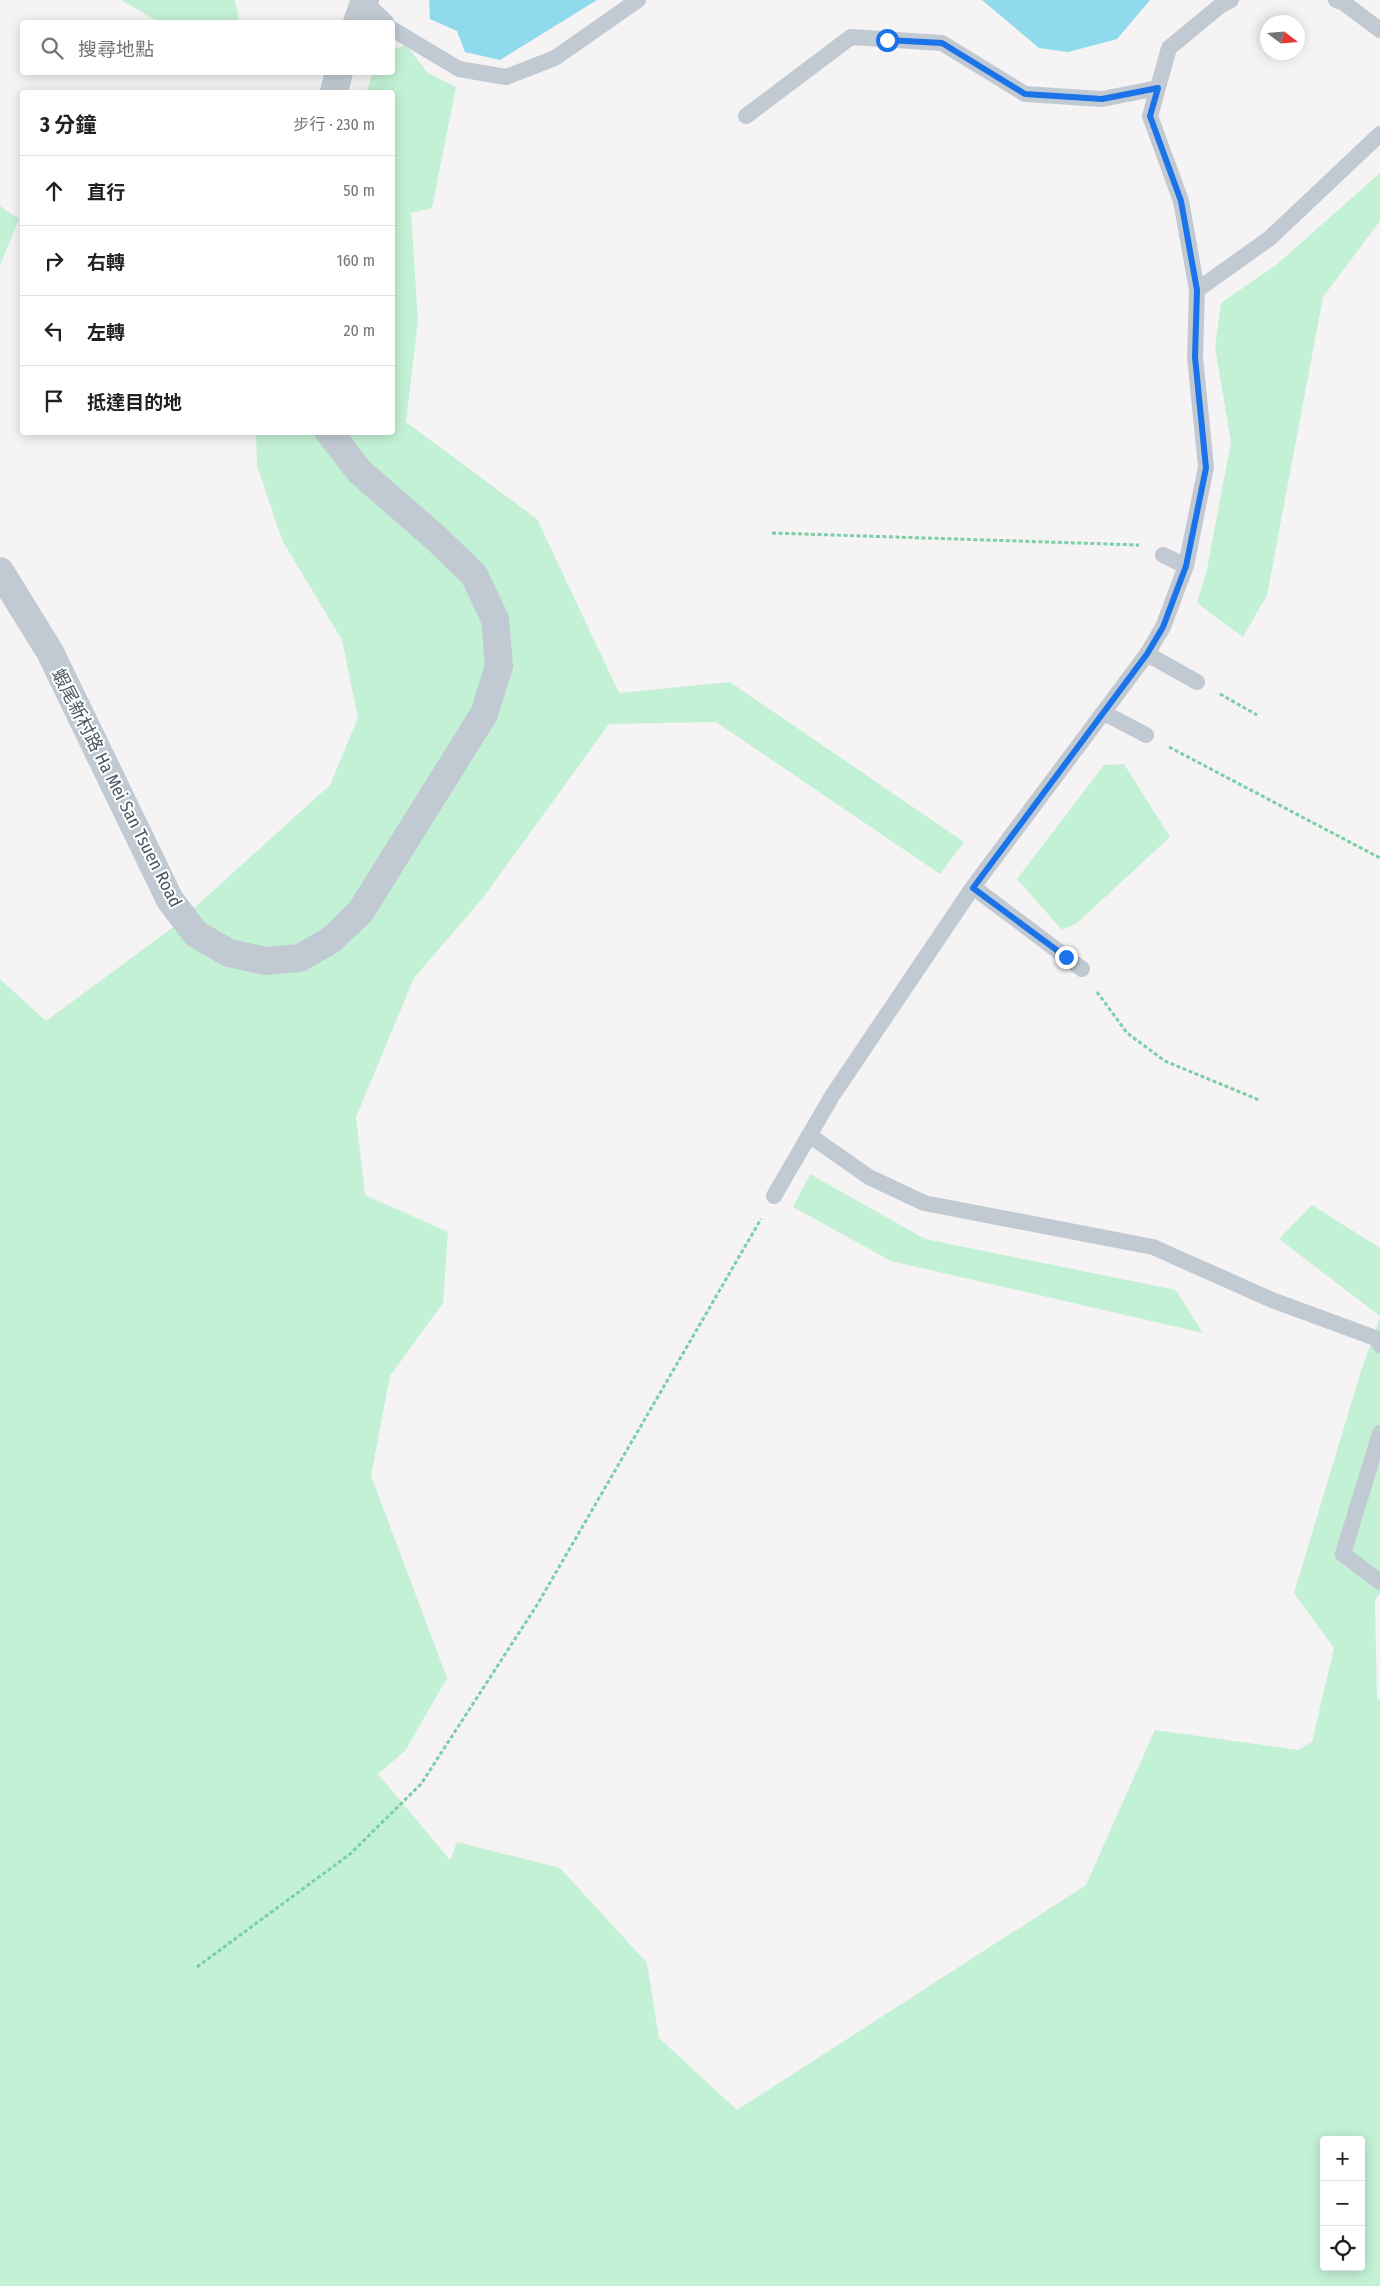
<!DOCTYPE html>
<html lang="zh-TW">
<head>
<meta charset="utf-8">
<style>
  :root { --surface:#fff; --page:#f2f2f2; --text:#202124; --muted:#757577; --line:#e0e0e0 }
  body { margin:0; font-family:"Fira Sans Condensed","Noto Sans TC",sans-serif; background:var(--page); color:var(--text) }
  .controls { position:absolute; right:15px; bottom:15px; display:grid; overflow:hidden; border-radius:5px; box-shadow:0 2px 12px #0003 }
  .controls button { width:45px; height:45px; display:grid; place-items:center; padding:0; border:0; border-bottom:1px solid var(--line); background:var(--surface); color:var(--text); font:25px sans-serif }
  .compass { position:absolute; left:1260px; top:15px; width:45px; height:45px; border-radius:50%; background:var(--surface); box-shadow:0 2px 12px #0003; rotate:106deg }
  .stop { position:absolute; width:15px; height:15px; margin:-11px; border:4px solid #1a73e8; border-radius:50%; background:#fff }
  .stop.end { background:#1a73e8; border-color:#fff; box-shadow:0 1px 5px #0008 }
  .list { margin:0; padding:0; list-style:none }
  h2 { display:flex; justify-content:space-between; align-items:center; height:65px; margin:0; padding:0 20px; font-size:21px }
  h2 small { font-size:16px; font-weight:400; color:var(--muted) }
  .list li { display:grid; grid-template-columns:32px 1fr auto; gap:15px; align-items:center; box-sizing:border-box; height:70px; padding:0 20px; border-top:1px solid var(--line) }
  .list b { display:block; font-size:19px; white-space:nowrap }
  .list em { font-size:16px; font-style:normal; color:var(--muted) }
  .icon { flex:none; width:28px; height:28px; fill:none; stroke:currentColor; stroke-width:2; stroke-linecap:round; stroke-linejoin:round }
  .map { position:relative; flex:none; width:1380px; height:2286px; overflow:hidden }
  .search { position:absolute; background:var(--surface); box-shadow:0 2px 12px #0003; left:20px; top:20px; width:375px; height:55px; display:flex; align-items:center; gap:12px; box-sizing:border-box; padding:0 18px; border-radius:5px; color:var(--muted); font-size:19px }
  .panel { position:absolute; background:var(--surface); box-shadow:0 2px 12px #0003; left:20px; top:90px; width:375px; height:345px; border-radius:5px }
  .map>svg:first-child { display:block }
  .green { fill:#c3f1d5; fill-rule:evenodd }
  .water { fill:#90daee }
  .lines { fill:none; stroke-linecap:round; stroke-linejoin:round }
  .path { stroke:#7ad0a6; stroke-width:3; stroke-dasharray:4 2.5; stroke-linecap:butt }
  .lane { stroke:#c1cad2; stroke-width:16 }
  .street { stroke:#c1cad2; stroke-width:28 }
  .route { stroke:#1a73e8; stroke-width:6 }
  .labels { text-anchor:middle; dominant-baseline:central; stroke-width:4; stroke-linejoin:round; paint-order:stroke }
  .street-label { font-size:18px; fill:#4a5661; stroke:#fff }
</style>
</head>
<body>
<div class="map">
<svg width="1380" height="2286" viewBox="0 0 1380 2286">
  <rect width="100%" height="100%" fill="#f5f3f3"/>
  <path class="green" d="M121,0h114l4,22h-80z
    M406,45l22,28 28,14 -24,121 -21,5 7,107 -12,102 131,97 82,174 111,-11 234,160 -24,32 -224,-152 -107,2 -127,175 -68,79 -58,139 9,78 83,37 -5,71 -53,73 -19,100 76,202 -42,73 -27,23 72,86 7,-18 103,26 87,95 12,75 78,72 349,-225 69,-155 143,20 14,-8 22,-94 -40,-55 67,-222 19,-53v275l-5,8 2,99 3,-1v587h-1380v-1307l46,42 126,-93 158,-143 28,-67 -16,-78 -60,-100 -25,-75 -1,-32 136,-1v-340h-25l5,-19 20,-1 1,-22zM1324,2140h37v127h-37z
    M1380,173v48l-57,76 -56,298 -24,42 -46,-34 10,-34 24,-127 -16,-95 6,-44 55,-38z
    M0,206l19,13 -19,46z
    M1124,764l46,73 -93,86 -15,7 -45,-51 87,-114z
    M810,1174l115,65 251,51 27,43 -312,-72 -98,-54z
    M1312,1205l68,43v68l-101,-77z"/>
  <path class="water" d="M429,0h168l-97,60 -35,-8 -8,-21 -27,-12z
    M982,0h168l-33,39 -49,13 -29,-4z"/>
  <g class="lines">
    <path class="path" d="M772,533l367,12
      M1220,694l37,21
      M1169,747l211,111
      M1097,992l30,41 38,28 94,39
      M197,1967l153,-113 71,-70 116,-179 224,-386"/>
    <path class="lane" d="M363,0l23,22
      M1336,0l8,3 36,27
      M392,29l67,40 47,8 49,-19 83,-58
      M746,116l105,-79 91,6 83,51 77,5 56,-11
      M1197,290l73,-52 110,-104
      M1163,555l23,11
      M1147,654l50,28
      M1104,713l42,22
      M973,887l109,82
      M809,1135l60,42 55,26 229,44 119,53 106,39 2,6
      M774,1196l58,-100 141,-209 174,-233 16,-27 23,-61 20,-99 -11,-110 2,-67 -16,-89 -31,-85 19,-68 52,-43 10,-5
      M1380,1433l-37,121 37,28"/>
    <path class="street" d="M357,22l8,-22
      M334,92l5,-20
      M0,571l50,81 120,248 26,34 33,19 37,8 34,-3 31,-18 30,-29 123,-197 15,-48 -4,-47 -21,-44 -36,-35 -79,-69 -30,-39"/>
  </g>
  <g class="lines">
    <path class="route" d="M887,40l55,3 83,51 77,5 56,-11 -8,28 31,85 16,89 -2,67 11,111 -20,98 -23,61 -16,27 -174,234 93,69"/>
  </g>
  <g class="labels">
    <g class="street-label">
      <text transform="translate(117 788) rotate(63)">蝦尾新村路 Ha Mei San Tsuen Road</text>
    </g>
  </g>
</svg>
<div class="controls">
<button>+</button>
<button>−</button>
<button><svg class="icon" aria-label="locate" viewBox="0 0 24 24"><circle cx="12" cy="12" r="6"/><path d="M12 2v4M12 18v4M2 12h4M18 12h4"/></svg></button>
</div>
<svg class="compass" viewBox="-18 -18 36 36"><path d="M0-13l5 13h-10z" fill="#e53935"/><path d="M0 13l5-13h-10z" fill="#757577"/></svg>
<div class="stop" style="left:887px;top:40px"></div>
<div class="stop end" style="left:1066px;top:957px"></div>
<div class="search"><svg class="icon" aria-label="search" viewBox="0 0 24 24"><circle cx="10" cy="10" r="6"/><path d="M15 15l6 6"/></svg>搜尋地點</div>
<section class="panel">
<h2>3 分鐘<small>步行 · 230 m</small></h2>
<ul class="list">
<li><svg class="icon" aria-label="ahead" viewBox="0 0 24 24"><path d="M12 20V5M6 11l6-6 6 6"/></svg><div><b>直行</b></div><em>50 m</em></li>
<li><svg class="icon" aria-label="right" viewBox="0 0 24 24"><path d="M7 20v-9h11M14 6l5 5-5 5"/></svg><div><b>右轉</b></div><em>160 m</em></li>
<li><svg class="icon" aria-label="left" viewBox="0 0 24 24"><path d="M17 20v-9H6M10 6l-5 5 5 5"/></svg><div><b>左轉</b></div><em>20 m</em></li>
<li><svg class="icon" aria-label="arrive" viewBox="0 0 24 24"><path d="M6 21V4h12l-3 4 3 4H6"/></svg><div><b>抵達目的地</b></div></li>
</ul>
</section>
</div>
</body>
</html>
